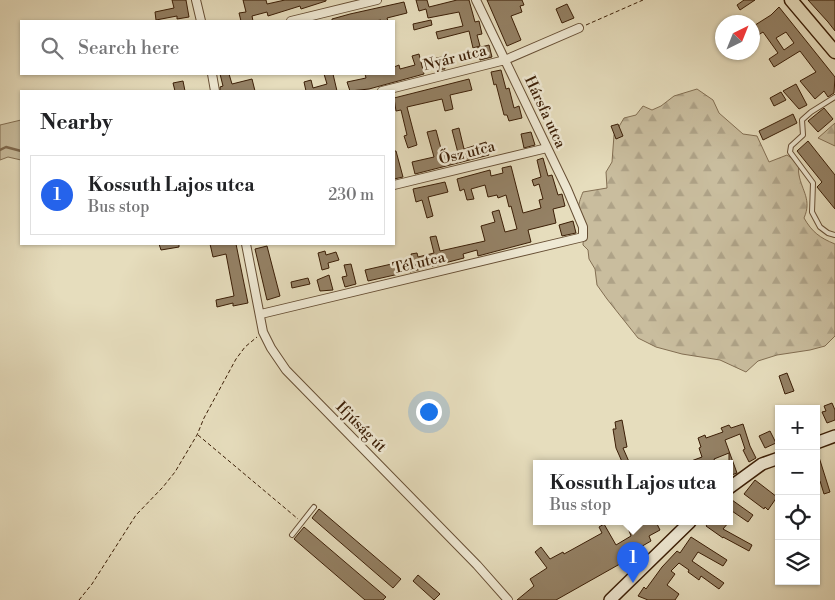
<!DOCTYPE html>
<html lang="en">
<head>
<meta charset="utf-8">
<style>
  :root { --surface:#fff; --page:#f6f6f6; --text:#202124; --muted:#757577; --line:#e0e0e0; --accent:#2563eb }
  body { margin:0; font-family:"Libre Bodoni",serif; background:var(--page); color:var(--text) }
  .controls { position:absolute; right:15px; bottom:15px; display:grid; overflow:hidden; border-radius:0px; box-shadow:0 1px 4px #0004 }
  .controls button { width:45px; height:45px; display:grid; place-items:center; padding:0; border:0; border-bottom:1px solid var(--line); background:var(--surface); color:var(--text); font:25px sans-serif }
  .compass { position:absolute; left:715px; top:15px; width:45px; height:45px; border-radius:50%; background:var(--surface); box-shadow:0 1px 4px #0004; rotate:43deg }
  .you { position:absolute; left:428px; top:411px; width:18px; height:18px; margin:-12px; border:4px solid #fff; border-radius:50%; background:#1a73e8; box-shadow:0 0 0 8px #1a73e833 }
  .badge { display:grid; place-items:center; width:32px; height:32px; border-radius:50%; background:var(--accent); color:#fff; font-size:16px; font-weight:700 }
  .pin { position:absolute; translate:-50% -41px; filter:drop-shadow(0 1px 2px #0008) }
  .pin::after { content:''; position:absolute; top:26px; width:18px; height:15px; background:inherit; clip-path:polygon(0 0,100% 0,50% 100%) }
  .popup { position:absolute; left:533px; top:460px; width:200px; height:65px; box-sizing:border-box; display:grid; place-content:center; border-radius:0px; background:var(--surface); filter:drop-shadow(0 1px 4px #0005); font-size:16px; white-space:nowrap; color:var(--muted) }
  .popup b { font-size:19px; color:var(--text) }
  .popup::after { content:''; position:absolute; left:50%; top:100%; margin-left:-10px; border:10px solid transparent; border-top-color:var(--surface) }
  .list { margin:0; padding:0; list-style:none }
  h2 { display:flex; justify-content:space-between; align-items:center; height:65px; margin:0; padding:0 20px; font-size:21px }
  h2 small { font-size:16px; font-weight:400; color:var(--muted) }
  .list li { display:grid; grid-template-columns:32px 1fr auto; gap:15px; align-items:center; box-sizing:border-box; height:80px; margin:0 10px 10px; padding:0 10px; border:1px solid var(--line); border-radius:0px }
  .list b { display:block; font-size:19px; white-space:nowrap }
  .list p { margin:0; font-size:16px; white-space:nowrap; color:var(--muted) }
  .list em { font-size:16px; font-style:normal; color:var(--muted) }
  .icon { flex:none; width:28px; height:28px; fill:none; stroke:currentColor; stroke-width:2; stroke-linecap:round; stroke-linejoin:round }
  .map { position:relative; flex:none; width:835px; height:600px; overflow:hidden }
  .search { position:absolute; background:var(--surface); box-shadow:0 1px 4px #0004; left:20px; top:20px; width:375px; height:55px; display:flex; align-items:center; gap:12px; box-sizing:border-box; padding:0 18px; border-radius:0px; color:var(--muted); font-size:19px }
  .panel { position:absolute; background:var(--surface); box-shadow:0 1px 4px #0004; left:20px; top:90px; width:375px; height:155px; border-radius:0px }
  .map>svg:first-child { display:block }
  .green { fill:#c9bd9e; stroke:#826e52 }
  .forest { fill:url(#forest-firs); stroke:#826e52 }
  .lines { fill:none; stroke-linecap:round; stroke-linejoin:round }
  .stream { stroke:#7f6a4f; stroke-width:2.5 }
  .building { fill:#948165; stroke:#3b1e06; fill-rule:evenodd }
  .lane-casing { stroke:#664e34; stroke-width:6 }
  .street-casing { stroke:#664e34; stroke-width:10 }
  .secondary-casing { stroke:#3b1e06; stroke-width:14 }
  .primary-casing { stroke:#3b1e06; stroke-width:15 }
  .path { stroke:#3b1e06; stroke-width:1; stroke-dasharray:4 2.5; stroke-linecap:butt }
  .lane { stroke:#efe9d4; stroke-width:4 }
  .street { stroke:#efe9d4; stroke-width:8 }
  .secondary { stroke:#efe9d4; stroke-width:11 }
  .primary { stroke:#e6ddbd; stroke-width:12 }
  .labels { text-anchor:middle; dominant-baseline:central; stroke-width:5; stroke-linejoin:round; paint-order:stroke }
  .street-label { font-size:15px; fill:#3b1e06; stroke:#efe9d4 }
</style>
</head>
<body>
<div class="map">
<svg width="835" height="600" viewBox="0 0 835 600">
  <defs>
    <pattern id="forest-firs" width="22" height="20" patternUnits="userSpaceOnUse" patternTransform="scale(1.25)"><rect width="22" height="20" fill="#c9bd9e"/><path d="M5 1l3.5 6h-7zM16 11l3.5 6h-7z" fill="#aea287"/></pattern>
  </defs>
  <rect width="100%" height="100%" fill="#e6ddbd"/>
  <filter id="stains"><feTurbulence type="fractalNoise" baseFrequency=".004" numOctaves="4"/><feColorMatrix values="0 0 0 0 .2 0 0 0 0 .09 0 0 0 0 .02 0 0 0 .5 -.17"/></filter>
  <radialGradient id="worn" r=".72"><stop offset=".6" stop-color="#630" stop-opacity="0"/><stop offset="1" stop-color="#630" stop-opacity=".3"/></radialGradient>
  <path class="green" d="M21,120v40l-13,-3 -8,3v-35z"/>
  <path class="forest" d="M697,89l16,11 6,13 24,21 14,2 12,26 18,-7 12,8c0,4 -1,8 0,12 3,16 13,25 5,43 8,14 16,20 31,26v92l-10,10 -15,4 -33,5 -19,6 -12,11 -26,-12 -38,-6 -26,-7 -18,-9 -31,-39 -10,-14 -2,-16 -6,-10 -1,-9 -5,-5 1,-25c-9,-8 -5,-18 -1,-28l24,-4 -1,-16 6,-10 2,-27 10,-17 12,-3 7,-9 9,4 9,-4 13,-10z
    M835,123v23l-17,-8z"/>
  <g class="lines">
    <path class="stream" d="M0,150l6,-3 15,4"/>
  </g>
  <path class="building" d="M172,0h14l3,17 -12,2v-3l-21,4 -1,-8 19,-4z
    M243,0h23l1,4 18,-4h41v1l-25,8 -1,-3 -32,10 -1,-4 -15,4 1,5h-12l-2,-8 7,-1z
    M416,0h11l2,7 28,-7h12l6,22 4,-1 3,13 -5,1 3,11 -7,2 -4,-17 -31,8 -2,-7 27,-6 -4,-14 -31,6 -2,-9 -7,2z
    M487,0h35l2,5 -4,1 2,6 -11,4 10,24 -14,6z
    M744,0h11l-15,10 -3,-5z
    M808,0h27v31l-7,-9z
    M404,2l3,11 -20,5 1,3h-6l-1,-1 -6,1h-43v-2l18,-5z
    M567,4l7,14 -12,5 -6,-14z
    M779,7l56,70 -1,16 -6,4 -4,-6 -9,8 -15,-18 16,-9 -16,-21 -26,16 -5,-8 9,-6 -15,-21 -11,7v-12l19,-12zM786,32l8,11 -10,7 -8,-12z
    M431,20l1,5 -18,5 -1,-6z
    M489,45l3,12 -12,3 -3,-12z
    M419,54l5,20 -55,15 -19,2 -3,-9 19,-4 -1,-4h29v-7l5,-2 1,4 15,-4 -3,-9z
    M442,57l3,12 -10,1 -2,-7 4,-1 -1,-4z
    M501,70l5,19 3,-1 5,20 5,-2 3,12 -13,3 -2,-6h-3l-8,-31 -2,1 -3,-13z
    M220,74h9l3,10 20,-5 3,12h-35v-4l3,-1z
    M324,74h9l4,17h-31l-2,-9 7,-2 2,8 14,-4z
    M469,79l3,11 -22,5 3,14 -8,2 -3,-12 -35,8 10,38 -9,3 -4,-12 3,-1 -6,-25 -5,1 -2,-13z
    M183,81l2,10h-10l-2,-8z
    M796,84l11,21 -8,4 -16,-18z
    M781,92l5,8 -12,6 -4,-8z
    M824,108l9,11 -15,13 -10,-11z
    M793,114l4,9 -34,17 -4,-9z
    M618,124l5,12 -7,3 -5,-13z
    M459,128l5,21 22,-7 3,13 -74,19 -3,-12 22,-5 -7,-25 9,-2 7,26 15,-3 -6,-23z
    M531,132l4,13 -11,3 -3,-14z
    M808,141l27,34v34l-18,-22 5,-5 -25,-31z
    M394,151h2l7,26 -9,2z
    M543,158l5,18 4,-1 6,20 4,-1 3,12 -12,3 3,14 -28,7 3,12 -53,14 -1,-6 -14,4 1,4 -54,14 -3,-13 5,-2 -1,-3 6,-1 1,4 16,-4 -4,-16 6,-1 4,15 45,-10 -4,-15 14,-4 -3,-10 7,-2 6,22 12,-3 -6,-23 -2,1 -3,-12 -8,3 -1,-3 -9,2 -3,-12 -14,4 3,10 -7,1 -3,-11 -4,2 -3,-12 33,-9 1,6 12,-3 -1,-5 9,-2 12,47 18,-5 -2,-8 4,-1 -4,-15 -5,2 -2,-6 9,-3 -4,-17z
    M445,182l3,10 -20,5 5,19 -6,2 -5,-18 -6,2 -3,-13z
    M573,221l3,12 -14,3 -3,-11z
    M159,244h20v3l-18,3z
    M210,244h26l12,59 -15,3v-3l-16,4 -1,-7 18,-4 -8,-42 -13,3z
    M267,246l13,50 -13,4 -12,-51z
    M325,251l1,4 10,-3 3,8 -11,3 1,5 -7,2 -4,-17z
    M396,263l3,11 -31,7 -3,-11z
    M351,264l5,20 -11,3 -3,-10 5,-1 -3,-11z
    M329,275l4,15 -13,1 -3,-11z
    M308,278l2,6 -18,4 -1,-6z
    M787,373l7,18 -9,3 -6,-18z
    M832,403l3,7v10l-8,3 -5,-11 4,-1 -2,-5z
    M622,420l5,27 -4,1 7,16h-7l-7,-16 -3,-19h3l-1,-7z
    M743,424l7,22 6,12 -7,4 -6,-12 2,-1 -5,-15 -15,6 12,33 -8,3v-23l-15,6 2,5h-33l19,-7 -3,-9 2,-1 -3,-9 7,-3 1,3 17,-6 -2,-4 8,-3 2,3z
    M770,431l6,12 -11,5 -6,-12z
    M816,454h2l12,38 -6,2 -4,-13 -4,1z
    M755,480l22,17 -9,13 -3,-3 -1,2 -20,-15z
    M732,500l21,15 -5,7 -19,-13v-5z
    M319,509l82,70 -8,9 -81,-70z
    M627,522h29l4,8 -11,6 2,5 -19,11 2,4 -78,44h-39l17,-14 -4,-7 17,-11 -12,-16 6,-5 9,12 13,-7 1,2 38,-21 -3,-6 5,-3 12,21 15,-9 -3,-8 2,-1z
    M709,522h20l-6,7 29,16 -3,6 -26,-14v1l-17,-12z
    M304,527l82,70 -3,3h-18l-71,-61z
    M691,537l36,23 -4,6 -25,-14 -6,9 32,22 -5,6 -18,-13 -2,4 -11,-8 1,-2 -10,-7 -8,8 4,3 -8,11 12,9 -4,6h-27l-10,-4 6,-9 2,2 16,-22 15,-16 3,2z
    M418,575l22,19 -6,6 -21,-19z"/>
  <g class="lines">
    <g class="lane-casing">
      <path id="lane" d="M835,97l-24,15 -9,8 1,15 -12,11 -1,6 23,31 -1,29 8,15 8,6 7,2
        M292,535l22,-28"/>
    </g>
    <g class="street-casing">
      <path id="street" d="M196,0l5,21
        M291,21l86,-21
        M212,74l3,17
        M382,91l123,-31 74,-32
        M394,185l153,-37
        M246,244l17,88 8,16 15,22 191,195 31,35
        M261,314l322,-77v-10l-16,-38 -91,-189"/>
    </g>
    <g class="secondary-casing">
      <path id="secondary" d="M816,443l19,-7
        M729,488l33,-24 17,-6
        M610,600l80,-78"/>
    </g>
    <g class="primary-casing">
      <path id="primary" d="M791,0l44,52"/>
    </g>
    <path class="path" d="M586,25l57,-25
      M198,435l100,84
      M79,600l13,-16 44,-69 27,-28 12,-15 22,-37 7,-17 32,-59 9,-12 12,-10"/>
    <use href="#lane" class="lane"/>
    <use href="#street" class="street"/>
    <use href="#secondary" class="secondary"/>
    <use href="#primary" class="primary"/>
  </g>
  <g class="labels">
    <g class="street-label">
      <text transform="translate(455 58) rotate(-14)">Nyár utca</text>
      <text transform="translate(545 112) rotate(65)">Hársfa utca</text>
      <text transform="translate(467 153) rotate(-14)">Ősz utca</text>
      <text transform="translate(419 263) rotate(-13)">Tél utca</text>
      <text transform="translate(361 427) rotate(45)">Ifjúság út</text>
    </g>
  </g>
  <rect width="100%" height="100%" filter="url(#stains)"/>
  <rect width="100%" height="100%" fill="url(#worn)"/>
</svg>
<div class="controls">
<button>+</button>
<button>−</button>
<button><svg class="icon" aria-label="locate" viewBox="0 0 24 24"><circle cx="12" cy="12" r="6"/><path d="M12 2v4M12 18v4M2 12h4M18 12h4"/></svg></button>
<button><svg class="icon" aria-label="layers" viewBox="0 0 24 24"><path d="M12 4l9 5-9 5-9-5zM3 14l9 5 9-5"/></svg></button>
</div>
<svg class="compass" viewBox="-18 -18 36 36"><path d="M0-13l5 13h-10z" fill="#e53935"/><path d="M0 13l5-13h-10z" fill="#757577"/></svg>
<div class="you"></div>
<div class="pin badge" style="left:633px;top:583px">1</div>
<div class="popup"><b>Kossuth Lajos utca</b>Bus stop</div>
<div class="search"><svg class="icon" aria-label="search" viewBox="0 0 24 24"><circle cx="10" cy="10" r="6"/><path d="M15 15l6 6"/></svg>Search here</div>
<section class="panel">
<h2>Nearby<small></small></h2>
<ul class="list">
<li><span class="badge">1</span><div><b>Kossuth Lajos utca</b><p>Bus stop</p></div><em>230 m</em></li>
</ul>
</section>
</div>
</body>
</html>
